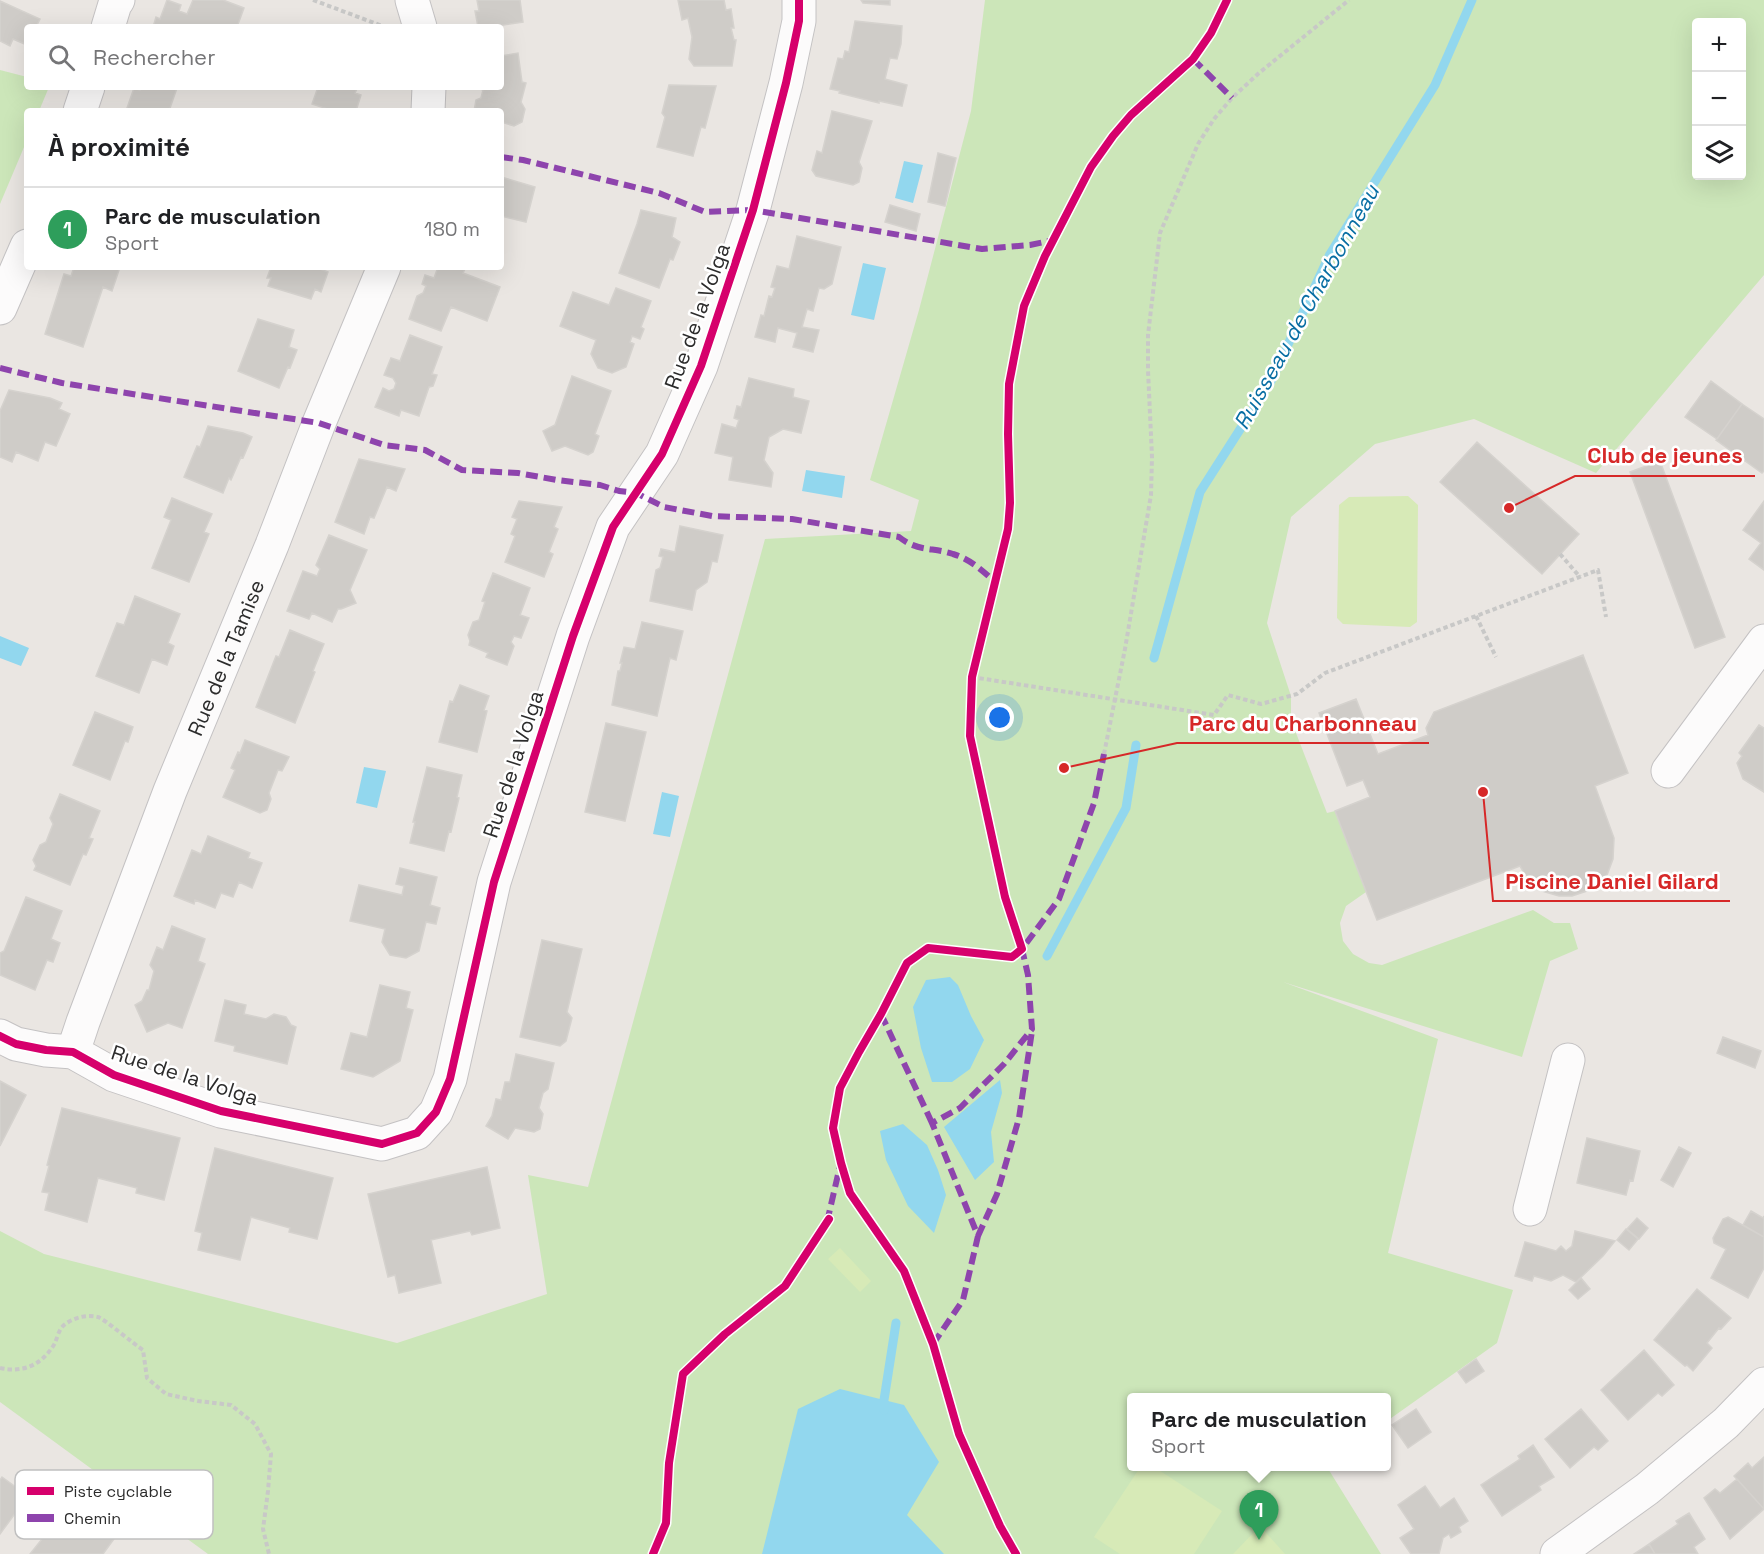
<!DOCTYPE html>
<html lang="fr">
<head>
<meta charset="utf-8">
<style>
  :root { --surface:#fff; --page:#f2f2f2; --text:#202124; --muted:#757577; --line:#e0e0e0; --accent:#6e6d6c }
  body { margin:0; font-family:"Space Grotesk",sans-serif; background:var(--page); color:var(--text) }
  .controls { position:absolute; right:18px; top:18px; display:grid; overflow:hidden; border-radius:6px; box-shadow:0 6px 24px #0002 }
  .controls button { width:54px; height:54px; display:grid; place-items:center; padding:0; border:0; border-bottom:2px solid var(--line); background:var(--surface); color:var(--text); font:30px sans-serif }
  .you { position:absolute; left:1000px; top:718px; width:21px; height:21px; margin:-15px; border:4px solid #fff; border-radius:50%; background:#1a73e8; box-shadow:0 0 0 9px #1a73e833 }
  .badge { display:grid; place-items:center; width:39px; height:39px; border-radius:50%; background:var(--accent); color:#fff; font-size:20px; font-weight:700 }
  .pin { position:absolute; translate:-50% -50px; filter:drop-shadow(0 2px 3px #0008) }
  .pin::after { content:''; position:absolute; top:32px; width:21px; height:18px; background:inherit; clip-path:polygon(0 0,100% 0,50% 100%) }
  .popup { position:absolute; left:1127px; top:1393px; width:264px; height:78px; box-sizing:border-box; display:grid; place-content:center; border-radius:6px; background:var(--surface); filter:drop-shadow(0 2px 4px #0005); font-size:20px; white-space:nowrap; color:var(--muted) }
  .popup b { font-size:22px; color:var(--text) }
  .popup::after { content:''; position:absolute; left:50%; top:100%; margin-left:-12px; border:12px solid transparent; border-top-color:var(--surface) }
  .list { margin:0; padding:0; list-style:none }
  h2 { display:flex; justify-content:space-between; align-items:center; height:78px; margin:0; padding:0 24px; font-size:26px }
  h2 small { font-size:20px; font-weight:400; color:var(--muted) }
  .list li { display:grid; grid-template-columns:39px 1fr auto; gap:18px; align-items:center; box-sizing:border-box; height:84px; padding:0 24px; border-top:2px solid var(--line) }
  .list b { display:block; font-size:22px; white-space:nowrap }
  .list p { margin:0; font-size:20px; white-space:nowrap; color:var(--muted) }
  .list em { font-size:20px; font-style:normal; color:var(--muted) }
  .icon { flex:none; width:33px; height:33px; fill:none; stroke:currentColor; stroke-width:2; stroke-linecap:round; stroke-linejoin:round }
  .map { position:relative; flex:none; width:1764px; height:1554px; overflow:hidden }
  .search { position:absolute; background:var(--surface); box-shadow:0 6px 24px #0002; left:24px; top:24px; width:480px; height:66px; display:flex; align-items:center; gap:15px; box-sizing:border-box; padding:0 21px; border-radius:6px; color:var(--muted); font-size:22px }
  .panel { position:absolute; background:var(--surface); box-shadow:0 6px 24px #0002; left:24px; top:108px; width:480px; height:162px; border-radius:6px }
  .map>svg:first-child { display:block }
  .green { fill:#cce6b9; fill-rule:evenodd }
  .pitch { fill:#d7eab7 }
  .water { fill:#92d7ee }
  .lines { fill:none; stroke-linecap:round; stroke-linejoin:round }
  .stream { stroke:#92d7ee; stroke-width:9 }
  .building { fill:#cfccc8; stroke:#d5d2ce; stroke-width:1.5 }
  .minor-casing { stroke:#c4c2c3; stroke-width:35 }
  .path { stroke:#c8c8c7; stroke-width:4; stroke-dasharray:4.5 3; stroke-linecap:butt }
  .minor { stroke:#fcfbfb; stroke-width:33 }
  .quiet { stroke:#8e44ad; stroke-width:6; stroke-dasharray:12 6; stroke-linecap:butt }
  .cycleway-casing { stroke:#fff; stroke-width:11 }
  .cycleway { stroke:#d6006c; stroke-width:8 }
  .labels { text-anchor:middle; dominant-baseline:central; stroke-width:5; stroke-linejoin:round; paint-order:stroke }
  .street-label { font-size:21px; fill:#2c2c2c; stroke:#fff }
  .water-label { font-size:22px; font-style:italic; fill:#086ea3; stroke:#fff }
  .key { fill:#fff; stroke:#c0c0c0; stroke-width:1.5 }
  .key-label { font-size:16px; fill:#2c2c2c }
  .leader { fill:none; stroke:#d62828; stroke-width:2 }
  .callout-dot { fill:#d62828; stroke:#fff; stroke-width:2 }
  .callout-label { font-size:22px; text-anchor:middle; font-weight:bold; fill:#d62828; stroke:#fff; stroke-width:5; stroke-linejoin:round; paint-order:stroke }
</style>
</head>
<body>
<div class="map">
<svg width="1764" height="1554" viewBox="0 0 1764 1554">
  <rect width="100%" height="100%" fill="#eae6e2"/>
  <path class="green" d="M985,0h779v275l-168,198 -122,-54 -99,25 -84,73 -24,106 24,73v24l36,93 8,-2 31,81 -20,14 -6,17 3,18 10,13 16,9 13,2 151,-55 21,13h16l8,26 -28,12 -28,96 -239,-75 155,57 -50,214 125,37 -16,53 -110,78 -1,-23h-254v68l195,1 54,87h-1173l-208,-152v-171l44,23 353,89 150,-49 -19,-119 60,12 177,-648 146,-8 8,-31 -49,-20 49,-170 52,-199zM1696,22h46v154h-46z
    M0,70l27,7v10h22l-10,24h-12v29l-27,64z"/>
  <path class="pitch" d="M1408,496l10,9 -1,117 -7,5 -67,-3 -6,-6 2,-113 10,-8z
    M840,1248l31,33 -11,11 -32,-33z
    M1141,1466l13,1 68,44 -28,43h-74l-26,-17z
    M1260,1526l25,28h-52z"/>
  <path class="water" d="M904,161l19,4 -10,38 -18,-5z
    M863,263l23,5 -12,52 -23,-5z
    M806,470l39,6 -3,22 -40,-7z
    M0,636l29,12 -8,18 -21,-8z
    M364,767l22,4 -9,37 -21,-5z
    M662,792l17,4 -9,41 -17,-3z
    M950,977l8,8 13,31 13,24 -14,29 -18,13h-20l-11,-34 -8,-41 13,-27z
    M1000,1080l2,13 -11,39 3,30 -19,18 -31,-53z
    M903,1124l24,21 11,25 8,25 -12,38 -26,-27 -22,-46 -6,-29z
    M840,1389l64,16 35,57 -32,53 37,39h-182l36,-145z"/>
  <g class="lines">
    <path class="stream" d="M1154,658l46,-166 71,-111 59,-127 105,-169 37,-85
      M1047,956l79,-148 10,-63
      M884,1410v-10l12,-77"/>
  </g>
  <path class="building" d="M167,0l14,5 -2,6 8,3 6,-14h30l21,8 -7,19h-84l3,-10 4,2z
    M477,0h43l3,22 -34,5h-11l-3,-16h4z
    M678,0h46l2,10 5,-1 3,19h-3l3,12h2l-4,26h-38l-5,-7 3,-22 -4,-19 -6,2z
    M861,0h29v5l-27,-2z
    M0,1l40,18 -4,8h-9v18l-14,-6 -3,7 -10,-5z
    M855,21l47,5 -1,18 -4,15 -7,-1 -5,21 22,6 -5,21 -23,-5v2l-40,-10 1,-2 -10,-2 8,-31 5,1 2,-8 4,1z
    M518,53l4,29 4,1 -5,19 4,7 -3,13 -8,4 -13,-4v-11h-27l2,-11 5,-2 2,-8 -3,-1v-2h21v-31z
    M669,85l47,1 -11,42 -4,-1 -8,29 -36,-9 8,-30 -3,-4z
    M141,87l36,1 -8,23h-43l8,-23 6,2z
    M318,87h40l-3,6 6,2 -5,16h-22l-22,-7z
    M832,111l40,10 -13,41 3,6 -3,14 -6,3 -37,-9 -4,-6 5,-19 5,2z
    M938,153l18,5 -11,48 -17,-4z
    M501,177l34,10 -9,35 -25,-6z
    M890,205l30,9 -4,17 -31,-9z
    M641,210l35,8 -4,19 8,5 -7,18 -3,-1 -11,29 -40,-15 18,-49z
    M797,236l44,11 -9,37 -8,5 -5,-1 -6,23 -6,-2 -5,18 17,3 -6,22 -20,-5 4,-14 -19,-5 -3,14 -20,-5 6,-22 3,1 5,-20 3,1 3,-9 -4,-1 6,-21 12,3z
    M74,267h46l-8,24 -9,-4 -20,60 -38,-13 19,-60 7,2z
    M271,267h44l13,5 -7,20 -6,-3 -4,10 -43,-13 3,-8h-4z
    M438,267h28l-3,6 37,14 -13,34 -36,-14 -10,24 -32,-12 8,-23 6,-3 3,-7 -4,-2 3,-9 9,3z
    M616,288l35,13 -10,26 3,2 -4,10 -8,-3 -2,6 4,2 -8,23 -14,6 -14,-5 -7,-14 5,-14 -36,-14 13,-34 36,13z
    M258,319l36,11 -5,17 8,3 -7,18 -2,-1 -9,21 -41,-17z
    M410,335l32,12 -10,27 5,1 -4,11 -4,1 -10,29 -18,-6 -2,6 -24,-9 8,-19 6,3 5,-2 2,-6 -3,-5 -9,-3 7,-17 9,3z
    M572,376l39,15 -16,43 4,2 -6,16 -5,3 -23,-9 -13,5 -9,-20 12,-6z
    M749,378l45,11 -1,8 16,4 -8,32 -18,-4 -14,8 -5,23 9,13 -2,14 -42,-7 4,-23 -18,-4 7,-29 14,4 3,-8 -5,-2 3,-12 4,1z
    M1711,381l31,23 -25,35 -32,-22z
    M9,390l41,8 12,5 -3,6 11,5 -14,32 -11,-4 -7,19 -22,-9 -4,10 -12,-5v-46z
    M1742,404l22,15v52l-2,2 -46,-33z
    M208,426l35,7 9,4 -9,21 -2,-1 -10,23 -2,-2 -6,15 -39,-16 13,-31 3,1z
    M1477,442l102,92 -37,40 -102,-92z
    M359,459l46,10 -9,22 -9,-4 -13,31 -4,-1 -6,17 -29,-12z
    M1660,461l65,176 -30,11 -65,-176z
    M172,498l40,16 -8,18 5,2 -20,48 -37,-14 19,-48 -7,-3z
    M519,501l43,6 -8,20 4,2 -9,23 4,2 -9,23 -39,-15 10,-26 -4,-2 6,-15 -5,-2z
    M1764,501v69l-15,-11 12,-16 -18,-13z
    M680,526l43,9 -6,27 -5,-1 -5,21 -11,8 -4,20 -42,-9 6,-31 4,-2 3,-11 -4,-1 2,-7 14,3z
    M329,535l38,15 -17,40 6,13 -15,6h-3l-6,13 -20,-9 -3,6 -22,-8 16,-40 14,5 3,-7 -4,-4z
    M493,573l37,15 -10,27 9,3 -8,20 -7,-2 -3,6 3,4 -7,19 -21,-8 2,-4 -19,-8 1,-4 -2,-6 5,-13 6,-2 6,-18 -3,-1z
    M135,596l45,18 -12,29 6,3 -7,19 -15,-6 -13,34 -43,-17 21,-53 7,2z
    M642,622l41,9 -7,29 -6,-2 -13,58 -45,-11 6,-34h2l2,-8h-2l4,-16 11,2z
    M290,630l34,14 -11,27 2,1 -20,51 -39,-16 20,-51 3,1z
    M1583,655l45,118 -33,13 19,52 -1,21 -6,16 -17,15 -18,6h-13l-17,-5 -6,-4 -9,-9 -7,-12 -143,54 -42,-109 35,-14 -7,-17 -16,6 -28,-73 37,-14 22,55 50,-19 -2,-7 8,-16z
    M460,685l29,11 -5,14 3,1 -10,41 -38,-10 11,-41 3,1z
    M95,712l38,15 -5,15 -3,-1 -15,39 -37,-15z
    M606,723l40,9 -21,89 -40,-9z
    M1759,725l5,3v64l-21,-13 -6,-16 5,-7 -3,-3z
    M245,740l44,17 -7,14 -4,-1 -9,23 2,6 -4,11 -7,3 -37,-16 12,-27 -4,-2 7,-16 2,1z
    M427,767l35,8 -5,22 2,1 -8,34 -2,-1 -5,20 -34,-8 5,-21h-2z
    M60,794l40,17 -11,27 4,1 -7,16 -3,-1 -13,31 -36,-15 2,-4 -3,-6 7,-15 6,-3 7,-18 -3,-6z
    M208,836l42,17 -2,5 14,5 -10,25 -13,-6 -6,15 -12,-4 -6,15 -20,-8 -1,4 -20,-8 18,-46 9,4z
    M400,868l37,9 -7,28 10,3 -4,16 -10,-2 -7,29 -13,7 -16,-3 -8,-13 3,-13 -35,-8 9,-36 43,10 2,-9 -8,-2z
    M26,897l36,14 -11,28 9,4 -7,19 -6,-2 -12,30 -35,-15v-22l4,-2z
    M172,926l33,13 -7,22 7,3 -23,64 -14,-5 -21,9 -12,-27 7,-4 5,-11h2l5,-19 -4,-6 7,-18 6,3z
    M542,940l40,9 -15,63 5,6 -6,23 -6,5 -40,-9z
    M380,985l30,7 -4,16 7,2 -13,51 -27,16 -32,-8 10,-36 16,4z
    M225,1000l21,5 -2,9 22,5 8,-5 12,3 5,8 5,2 -9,37 -53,-13 1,-5 -20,-5z
    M1723,1037l38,14 -6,17 -38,-15z
    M516,1054l38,9 -6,26 -5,4 -4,15 4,6 -3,15 -6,3 -19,-4 -7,11 -22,-13 6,-10 4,-17 5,1 4,-18h5z
    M0,1081l26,14 -26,51z
    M62,1108l118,30 -16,62 -28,-7 1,-5 -39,-10 -11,44 -42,-12 4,-17 -7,-1 7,-26 -2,-1z
    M1587,1138l53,13 -7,30 -3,-1 -4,15 -49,-12z
    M1679,1147l12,6 -18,34 -12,-7z
    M215,1148l118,30 -16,61 -28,-7 1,-4 -39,-11 -11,43 -42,-10 4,-17 -7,-2z
    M487,1167l13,61 -28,7 -2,-4 -39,9 10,43 -42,10 -4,-18 -7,2 -20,-83z
    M1751,1211l12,7 1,-2v21l-21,-12z
    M1728,1217l36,20v31l-16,30 -37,-20 15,-29 -12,-6 -1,-5 10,-19z
    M1637,1218l11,10 -9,11 -12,-10z
    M1626,1229l12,10 -9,11 -12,-10z
    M1575,1231l40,10 -12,15 -27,26 -13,-7 -12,6 -17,-5 -2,5 -17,-5 10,-34 31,9 5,-5 5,5 6,-5z
    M1581,1278l9,11 -12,10 -9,-9z
    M1697,1289l34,29 -10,11 -2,-1 -12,15 5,5 -19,23 -6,-6 -2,1 -31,-26z
    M1644,1350l30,35 -12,11 -4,-3 -30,27 -27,-30z
    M1476,1359l8,12 -18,12 -8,-11z
    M1416,1409l15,23 -23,16 -16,-23z
    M1581,1409l27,32 -10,9 -4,-3 -24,21 -25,-29z
    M1533,1445l21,32 -15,9 2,4 -39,26 -21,-31 39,-26 -2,-3z
    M1764,1457v52l-30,-33 14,-13 4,5z
    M2,1477l26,19 -28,38v-54z
    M1737,1479l27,30 -34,30 -26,-41 11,-9 5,4z
    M1425,1486l15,22 14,-10 14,23 -9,6 2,5 -10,6 -2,-4 -6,4 -4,16h-28l-11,-16 14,-9 -16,-24z
    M90,1487l40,30 -27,37h-73l48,-60 5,4z
    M1689,1513l16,26 -11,8 4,7h-43l-6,-10 29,-20 -2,-3z
    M1649,1544l6,10h-21z"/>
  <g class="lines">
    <g class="minor-casing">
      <g id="minor">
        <path d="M412,0l8,27"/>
        <path d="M108,27l7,-23 3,-4"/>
        <path d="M80,111l8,-24"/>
        <path d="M428,111l1,-24"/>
        <path d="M0,308l27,-62"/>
        <path d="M1668,771l96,-130"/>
        <path d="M0,1036l16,8 30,6 27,2 41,23 107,36 161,33 35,-11 19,-21 14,-33 44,-197 79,-246 40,-109 49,-73 39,-88 52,-156 33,-127 13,-62v-21"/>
        <path id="s1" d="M73,1052l10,-30 87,-231 102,-246 47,-122 65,-156"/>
        <path d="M1530,1209l38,-149"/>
        <path d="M1557,1554l90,-65 79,-66 38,-39"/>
      </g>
    </g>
    <path class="path" d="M313,0l72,27
      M1560,554l20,23
      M1476,616l20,41
      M972,677l242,38 14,-20 33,9 36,-10 28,-21 273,-103 8,47
      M1104,754l21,-105 26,-154 1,-38 -4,-87v-35l12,-102 38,-89 16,-25 18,-21 27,-25 90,-73
      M0,1368c24,5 42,-3 55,-25 2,-5 4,-13 8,-17 9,-8 23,-12 35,-9 5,1 37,28 45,33l4,28 19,16 32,7 33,4 24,19 16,30 -3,37 -5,38 6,25"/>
    <use href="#minor" class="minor"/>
    <path class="quiet" d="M1193,59l39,39
      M501,157l22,3 136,33 46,19 48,-2 229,39 48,-4 24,-5
      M0,368l62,15 257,40 65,22 41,5 37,20 56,3 39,7 43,5 19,6 17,2 28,14 48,9 80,3 107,18c19,15 33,10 54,17 17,5 30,17 43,29
      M881,1014l51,109
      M827,1222l13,-56
      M978,1236l19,-42 22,-76 13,-87
      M933,1344l30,-44 15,-64 -46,-113 28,-15 44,-44 28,-35 -4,-54 -6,-26 37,-50 35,-96 10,-49"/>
    <g class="cycleway-casing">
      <path id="cycleway" d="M0,1036l16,8 30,6 27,2 41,23 107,36 161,33 35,-11 19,-21 14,-33 44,-197 79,-246 40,-109 49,-73 39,-88 52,-156 33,-127 13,-62v-21
        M653,1554l13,-31 3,-60 14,-89 42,-40 60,-48 44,-67
        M1016,1554l-16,-28 -41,-92 -26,-90 -29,-73 -54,-78 -9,-30 -8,-35 7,-40 19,-36 22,-38 26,-51 21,-15 84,9 10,-8 -17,-52 -35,-161 2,-59 36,-148 2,-26 -2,-69 1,-50 15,-78 21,-50 46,-89 22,-31 18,-21 62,-56 18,-26 16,-33"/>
    </g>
    <use href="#cycleway" class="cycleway"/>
  </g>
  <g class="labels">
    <g class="street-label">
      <text transform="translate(697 316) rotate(-70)">Rue de la Volga</text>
      <text stroke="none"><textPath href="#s1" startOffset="423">Rue de la Tamise</textPath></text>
      <text transform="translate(513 764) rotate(-72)">Rue de la Volga</text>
      <text transform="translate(185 1075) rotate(18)">Rue de la Volga</text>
    </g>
    <g class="water-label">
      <text transform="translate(1306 307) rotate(-61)">Ruisseau de Charbonneau</text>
    </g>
  </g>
  <rect x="15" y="1470" width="198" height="69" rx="9" class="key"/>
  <rect x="27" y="1487" width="27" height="8" fill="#d6006c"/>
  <rect x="27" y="1514" width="27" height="8" fill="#8e44ad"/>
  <g class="key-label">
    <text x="64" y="1497">Piste cyclable</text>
    <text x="64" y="1524">Chemin</text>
  </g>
  <path class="leader" d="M1509 508L1575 476H1755M1064 768L1177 743H1429M1483 792L1493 901H1730"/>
  <g class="callout-dot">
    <circle cx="1509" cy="508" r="6"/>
    <circle cx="1064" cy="768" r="6"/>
    <circle cx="1483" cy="792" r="6"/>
  </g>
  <g class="callout-label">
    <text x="1665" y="463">Club de jeunes</text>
    <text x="1303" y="731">Parc du Charbonneau</text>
    <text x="1612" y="889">Piscine Daniel Gilard</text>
  </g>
</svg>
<div class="controls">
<button>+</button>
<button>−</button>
<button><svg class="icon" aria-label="layers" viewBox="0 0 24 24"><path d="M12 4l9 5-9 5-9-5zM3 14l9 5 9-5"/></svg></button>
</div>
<div class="you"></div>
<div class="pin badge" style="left:1259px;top:1540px;background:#2e9e5b">1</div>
<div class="popup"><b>Parc de musculation</b>Sport</div>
<div class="search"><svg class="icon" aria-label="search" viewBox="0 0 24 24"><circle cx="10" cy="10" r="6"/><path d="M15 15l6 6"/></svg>Rechercher</div>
<section class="panel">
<h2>À proximité<small></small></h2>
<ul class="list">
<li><span class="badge" style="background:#2e9e5b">1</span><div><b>Parc de musculation</b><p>Sport</p></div><em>180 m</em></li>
</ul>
</section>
</div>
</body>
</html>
